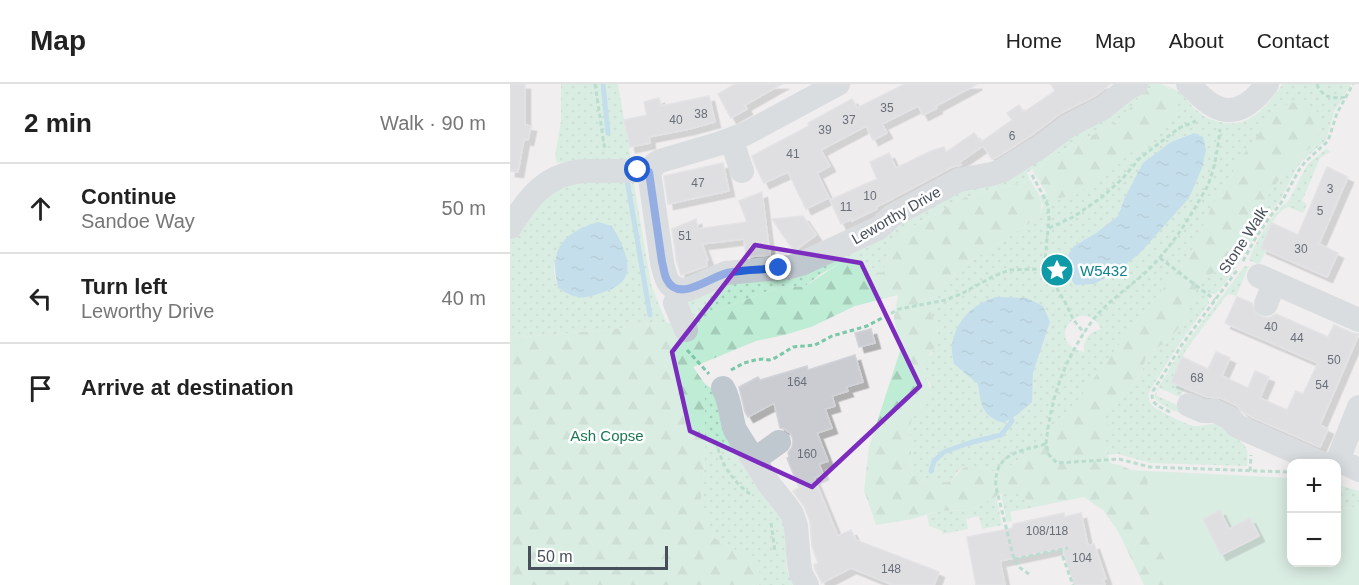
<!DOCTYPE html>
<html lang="en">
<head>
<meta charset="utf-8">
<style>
  :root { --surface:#fff; --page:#f6f6f6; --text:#222; --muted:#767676; --line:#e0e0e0 }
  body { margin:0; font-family:Arial,sans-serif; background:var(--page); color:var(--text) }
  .controls { position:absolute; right:18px; bottom:18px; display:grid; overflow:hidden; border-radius:12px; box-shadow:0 3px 15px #0003 }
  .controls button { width:54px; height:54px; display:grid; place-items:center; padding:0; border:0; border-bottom:2px solid var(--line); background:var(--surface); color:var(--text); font:30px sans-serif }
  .scale { position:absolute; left:18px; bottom:15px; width:140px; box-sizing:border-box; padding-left:6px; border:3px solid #474f5a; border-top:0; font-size:16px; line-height:21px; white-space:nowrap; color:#474f5a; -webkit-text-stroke:4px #fff; paint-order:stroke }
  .stop { position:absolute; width:18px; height:18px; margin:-14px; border:4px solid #245fd4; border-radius:50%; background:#fff }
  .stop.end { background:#245fd4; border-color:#fff; box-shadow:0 2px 6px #0008 }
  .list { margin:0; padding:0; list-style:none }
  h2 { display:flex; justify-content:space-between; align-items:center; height:78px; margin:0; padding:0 24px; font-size:26px }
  h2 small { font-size:20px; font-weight:400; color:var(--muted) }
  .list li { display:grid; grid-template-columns:39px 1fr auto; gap:18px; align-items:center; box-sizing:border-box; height:90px; padding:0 24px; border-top:2px solid var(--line) }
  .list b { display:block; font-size:22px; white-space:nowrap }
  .list p { margin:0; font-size:20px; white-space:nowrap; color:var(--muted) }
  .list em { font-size:20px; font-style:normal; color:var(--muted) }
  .icon { flex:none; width:33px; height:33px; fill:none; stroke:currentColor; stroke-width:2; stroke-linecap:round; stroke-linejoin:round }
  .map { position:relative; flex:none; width:849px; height:501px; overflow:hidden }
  header { display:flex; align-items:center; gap:36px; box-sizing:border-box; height:84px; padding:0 30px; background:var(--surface); border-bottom:2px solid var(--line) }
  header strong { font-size:28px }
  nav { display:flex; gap:33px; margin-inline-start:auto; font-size:21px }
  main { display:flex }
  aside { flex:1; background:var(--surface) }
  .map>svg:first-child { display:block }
  .grass { fill:url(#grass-dots); fill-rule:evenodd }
  .forest { fill:url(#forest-firs) }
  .garden { fill:#beecd5; fill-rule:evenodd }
  .water { fill:url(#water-ripples) }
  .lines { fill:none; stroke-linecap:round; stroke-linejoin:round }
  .stream { stroke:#8ecbe6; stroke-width:5 }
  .building { fill:#cbccd2; stroke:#d2d3d9; stroke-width:1.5; filter:url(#shadow) }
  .path { stroke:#79c8a9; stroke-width:3; stroke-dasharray:4.5 3; stroke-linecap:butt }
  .minor { stroke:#bfc7cf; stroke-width:24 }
  .route { stroke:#245fd4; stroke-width:8 }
  .marked { fill:none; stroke:#7b2cbf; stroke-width:4.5; stroke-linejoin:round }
  .labels { text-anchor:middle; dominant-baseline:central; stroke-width:5; stroke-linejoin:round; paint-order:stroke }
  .number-label { font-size:12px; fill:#686e78 }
  .street-label { font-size:15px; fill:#474f5a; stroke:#fff }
  .culture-label { font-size:15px; fill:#0d838f; stroke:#fff; text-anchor:start }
  .park-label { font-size:15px; fill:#1c7753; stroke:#fff }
</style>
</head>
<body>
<header>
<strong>Map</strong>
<nav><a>Home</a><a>Map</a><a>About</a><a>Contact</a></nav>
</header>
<main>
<aside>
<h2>2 min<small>Walk · 90 m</small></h2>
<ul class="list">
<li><svg class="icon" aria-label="ahead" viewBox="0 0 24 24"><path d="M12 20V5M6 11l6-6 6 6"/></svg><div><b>Continue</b><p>Sandoe Way</p></div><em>50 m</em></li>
<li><svg class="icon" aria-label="left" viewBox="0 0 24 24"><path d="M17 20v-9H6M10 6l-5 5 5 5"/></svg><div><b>Turn left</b><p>Leworthy Drive</p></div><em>40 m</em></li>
<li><svg class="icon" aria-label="arrive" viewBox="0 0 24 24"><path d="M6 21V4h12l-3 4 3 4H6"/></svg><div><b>Arrive at destination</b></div></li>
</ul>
</aside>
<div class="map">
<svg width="849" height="501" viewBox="0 0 849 501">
  <defs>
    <pattern id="grass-dots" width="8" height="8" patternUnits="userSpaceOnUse" patternTransform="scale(1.5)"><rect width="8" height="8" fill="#beecd5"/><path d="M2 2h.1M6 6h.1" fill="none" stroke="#a5ccb9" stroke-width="1.8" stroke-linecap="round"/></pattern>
    <pattern id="forest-firs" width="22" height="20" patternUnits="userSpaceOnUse" patternTransform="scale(1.5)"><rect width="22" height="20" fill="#beecd5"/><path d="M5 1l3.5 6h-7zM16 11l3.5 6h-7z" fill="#a5ccb9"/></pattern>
    <pattern id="water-ripples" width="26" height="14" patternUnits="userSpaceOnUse" patternTransform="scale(1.5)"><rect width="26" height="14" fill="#8ecbe6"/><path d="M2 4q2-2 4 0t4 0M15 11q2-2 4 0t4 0" fill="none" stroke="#76a7bd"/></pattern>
    <filter id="shadow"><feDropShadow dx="5.5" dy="5.5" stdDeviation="0" flood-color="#0004"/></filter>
  </defs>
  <rect width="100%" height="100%" fill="#f0eeee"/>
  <path class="grass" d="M51,0h57l13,75h-25l-49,4 -2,-7 6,-35z
    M637,0h13l-14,6 -28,31 -74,41 -8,14 -4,-7 -5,4 3,7 -66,18 -35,19 -26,16 -12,14 -8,25 -6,1 -8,-8 -29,-2 -19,11 -17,13 -21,-1 -69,25 -19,20 -9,-31 49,-23 57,-5z
    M653,0c5,3 12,5 16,8 8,6 12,15 20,20 5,5 13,8 21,10 31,7 46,-16 63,-38h68l-17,28 -8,28 -23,20 -7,9 -17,33 -11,13 -15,22 -22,38 -15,19h-4l-4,4 1,5 -30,41 -30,48c-1,5 -1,9 3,13 4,5 35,20 42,21 10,1 18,-4 28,-1 6,11 23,15 25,26 1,4 0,10 0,15l-96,-3 -33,-9 -10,1c-2,-3 -8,-32 -8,-36 1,-3 3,-6 5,-9l10,-4 15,-17 12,-16 5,-19 21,-13 18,-22 1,-14 17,-28 14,-6 7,-11 8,-8 16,-30 45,-63 15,-10 9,-14 1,-14 -107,84 -21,50 -52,63 -62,84 -62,61 -15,10 -21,-6h-15l-6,4 -5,8 -12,5 -23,-4 -8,-9 1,-19 -2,-21 4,-17 18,-28 -6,-12 -3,-11 10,-10 6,-22 -8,-20 14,-26 26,-23 69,-45 4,-11 -3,-10 6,-3 5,6 119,-110zM683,49l-118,152 -1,-39 22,-13 22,-17 7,-19 19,-34 27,-21zM570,232c10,-1 17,4 21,13 -12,3 -18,10 -17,23 -23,-3 -26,-28 -4,-36zM540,239l-17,50 -2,29 -14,13 -14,8c-22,-8 -22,-19 -25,-40l-24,-19 -2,-18z
    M817,64l3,4 -10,6 -18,43 5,3 -4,9 -15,-6c-14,5 -21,27 -27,41l5,3 -7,14 -10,-5c5,-16 25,-50 39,-58l19,-37z
    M123,94l18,106 15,38 -59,8 -97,8v-98l27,-39 22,-19zM45,179l45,30c-18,7 -26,4 -42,-5l-4,-15z
    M735,182h4l-13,30 -7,-2 -3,2 -40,54 -15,32 14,6 -5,9 -21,-9 -3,7 25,12 6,9c-11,-5 -26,-9 -33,-19l5,-11 24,-39z
    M195,300l16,11 65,122 6,41 -6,1 1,11 6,15h-34l3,-9 -19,-22 -30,-17 -12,-38 4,-37z
    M826,400l23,7v18l-5,-2 -17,1z
    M494,408h14l17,15 -25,5 2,9 -5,1 -6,-28z
    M486,412l6,29 -20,4 -3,-13 -13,3 2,10 -26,5v-3l-13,-5 -2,-11 10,-4 34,-1z"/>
  <path class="forest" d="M650,0c13,4 16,16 19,28l-8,10 -96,74 -25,3 -14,-23 8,-14 74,-41 28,-31z
    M785,18l11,2 10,5 3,12 -1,14 -9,14 -15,10 -45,63 -16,30 -8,8 -7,11 -14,6 -17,28 -1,14 -18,22 -21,13 -5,18 -12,17 -15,17 -10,4 -4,9 10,8c-10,17 -6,18 -1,36l10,2 11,5 18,1 -2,24 9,47 22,43h-34l-26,-54 -15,-21 -19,-13 -49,10 -17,-15h-14l-33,18 -34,1 -24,8 -37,6 -12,-35 5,-43 31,-96 -6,-33 4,-23 -43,11 -44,21 -27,8 -28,6 -63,26 12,17v78l-4,37 12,38 30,17 19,22 -3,9h-249v-247l97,-8 59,-8 29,9 19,-20 69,-25 21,1 36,-24 15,-2 14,4 8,8 6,-1 8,-25 12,-14 26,-16 35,-19 66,-18c9,15 15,19 9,37l-69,45 -26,23 -14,26c2,5 6,12 7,18 4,13 -6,25 -15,34 6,24 14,25 0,49l-9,3 -4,16 2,21 -1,19c2,3 4,5 7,7 7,5 29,7 36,1 6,-5 6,-11 14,-12 12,-2 22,4 33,6l15,-10 61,-61 63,-84 52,-63 21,-50 31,-50 32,-44 10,-6z"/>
  <path class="garden" d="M639,387l142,7 1,84h44l1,-54 17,-1 5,2v76h-181l-22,-43 -9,-47zM710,427l9,18 21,-10 9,17 -38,19z"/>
  <path class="water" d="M684,49l9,4 3,13 -4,18 -13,30 -49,55 -24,19 -22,12 -19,1 -8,-13 -1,-14 8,-12 22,-13 22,-17 7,-19 18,-34 28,-21z
    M88,138l14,4c8,14 24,41 10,56 -6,6 -13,8 -21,11 -20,7 -25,6 -43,-5 -9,-37 3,-55 40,-66z
    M486,213l31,1 16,8 7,16 -17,51 -1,29 -15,13 -14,8c-22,-8 -22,-18 -25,-39l-24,-20c-1,-6 -3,-13 -2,-19 4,-25 21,-41 44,-48z"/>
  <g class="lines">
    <path class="stream" d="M93,0l5,49
      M117,96l23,135
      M421,387l3,-10 10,-9 25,-9 32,-8 11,-14 -3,-8"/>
  </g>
  <path class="building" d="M0,0h15v41l6,1 -3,14 -4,-1 -6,33 -8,-1z
    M225,0h47l-37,21 2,4 -16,9 -13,-24z
    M395,0h72l-41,22 1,2 -14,7 -5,-9 -36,18 5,9 -14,7 -7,-14 -45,24 9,16 -13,7 12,25 -23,11 -18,-37 -24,11 -8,-16 -4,-11 57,-30 -1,-3 44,-24 5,9z
    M541,0h59l-15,12 -34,17 -29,22 -35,22 -5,2 -9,-13 -23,16 1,3 -9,2 -66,35 -10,5 1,2 -25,12v-2l-11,5 -11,-24 47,-21 -7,-17 19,-9 7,15 35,-17 13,-4 2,5 28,-19 7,9 31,-22 -5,-7 12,-8 5,7 31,-21z
    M199,12l6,26 -26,7 -40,8 1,6 -20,4 -6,-27 23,-5 -3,-13 15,-4 2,8z
    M213,79l6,28 -61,13 -4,-28z
    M817,83l21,10 -29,67 19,9 -11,24 -66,-29 11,-25 26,12z
    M252,108l8,63 -24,2 -2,-18 -42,5 6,16 -2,1 1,5 -26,9 -5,-16v-4l-4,-26 24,-10 2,10 49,-7 -8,-21z
    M293,132l13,19 -22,16 -22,-32z
    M727,213l15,6 3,9 7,5 7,1 7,-4 52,23 6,-12 19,8 6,1 -39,91 8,4 -8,18 -68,-30 -7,-4 -9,-8 -15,-7 -14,-1 -36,-15 11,-25 26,12 8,-17 14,6 -8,18 26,12 7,-17 14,6 -9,21 27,12 9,-19 7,3 15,-31 -93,-40z
    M361,245l4,14 -16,4 -4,-14z
    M345,271l8,27 -17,5 2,4 -16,5 3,10 -10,3 7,19 -15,5 11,28 -9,3 4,10 -9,4 24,58 13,-6 5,10 83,32 -5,13h-41l-42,-17 -29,15 -7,-14 -1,-4 4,-2 -6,-17 -2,-25 -6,-15 -11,-15 6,-3 -12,-30 2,-1 -1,-4 4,-6 1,-7 -2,-6 -6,-5 -5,-1 -6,-25 -26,14 -3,-5 -6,-25 19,-10 2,3 47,-14 1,4z
    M710,426l9,19 21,-11 9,18 -38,19 -18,-36z
    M554,429v4l17,-4 7,33 6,-2 12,35 -3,1 2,5h-31l-12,-37 -62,13 5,24h-29l-9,-48 46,-9v-4z"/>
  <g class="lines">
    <path class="path" d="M85,0l10,67
      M807,0c5,14 16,15 29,13
      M522,91l11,20 5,11 1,13 -4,41 1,10 19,32 8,17 11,14
      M539,144l24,-11 28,-19 22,-20 17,-20 39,-30 17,-7
      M650,174l55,42
      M733,177l12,-22 14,-21 12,-15 18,-33 6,-8 23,-21 9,-28 16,-29
      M177,266l22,24
      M221,286l13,-7 11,-3 8,-1 6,1 6,-2 18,-11 22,-2 17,-9 35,-10 32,-17 47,-9 15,-6 33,-18 16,-6 22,-1 14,1
      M660,328c-10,-5 -21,-8 -17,-21l28,-45 57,-77
      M206,357c5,22 15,39 34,53
      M536,360c5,-47 18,-84 46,-123 15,-19 36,-33 54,-49 20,-19 36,-42 50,-66 3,-6 8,-13 11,-19 8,-19 11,-39 13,-58
      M740,387l1,-16
      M261,439l4,29
      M550,465l13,36
      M504,475l54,-11
      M519,490l-10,-7 -5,-8 -18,-72c-3,-34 25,-36 50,-43l3,11 8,8 62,-4 31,8 137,5"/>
    <path class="minor" d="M328,0l-93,50 -27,10 -58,17 -5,3 -6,8 13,90c4,17 5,28 25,28l39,-17 64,-6 11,-3 78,-36 13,-12 67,-36 33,-6 11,-4 37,-23 28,-21 35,-18 25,-20 8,-4
      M678,0c8,8 16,17 26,22 22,12 41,-5 53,-22
      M221,55l11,32
      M0,143c19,-30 36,-53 74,-56 8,0 16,0 24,0 14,0 27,-1 41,1
      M749,192l100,44
      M170,206l-5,13 11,27
      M756,220l8,-21
      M213,304c8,14 7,27 12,42l34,54 16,20 7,10 4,12 3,37 2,11 6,11
      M679,321l14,6h12l15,7 7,8 86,38
      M244,376l25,-18
      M828,376l21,10
      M821,380l7,-4 21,-53"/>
  </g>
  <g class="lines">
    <path class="route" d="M128,86l11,2 13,90c2,6 2,13 5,18 12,23 43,-3 60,-7 17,-4 35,-3 52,-5"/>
  </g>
  <path d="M0 0H849V501H0ZM245,161l106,18 59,123 -108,101 -122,-56 -18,-79z" fill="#f0eeee" fill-opacity=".55" fill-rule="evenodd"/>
  <path class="marked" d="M245,161l106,18 59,123 -108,101 -122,-56 -18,-79z"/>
  <defs>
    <g id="sight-disc" transform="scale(1.725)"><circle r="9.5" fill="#0f9aa8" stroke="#fff"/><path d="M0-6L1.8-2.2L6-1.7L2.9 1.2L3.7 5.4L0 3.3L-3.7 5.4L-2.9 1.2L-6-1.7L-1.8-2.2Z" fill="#fff"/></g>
  </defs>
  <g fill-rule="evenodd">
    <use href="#sight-disc" x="547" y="186"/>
  </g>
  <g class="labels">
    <g class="number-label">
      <text x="377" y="24">35</text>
      <text x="191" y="30">38</text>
      <text x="166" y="36">40</text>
      <text x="339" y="36">37</text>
      <text x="315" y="46">39</text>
      <text x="502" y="52">6</text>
      <text x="283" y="70">41</text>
      <text x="188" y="99">47</text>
      <text x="820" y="105">3</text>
      <text x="360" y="112">10</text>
      <text x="336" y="123">11</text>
      <text x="810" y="127">5</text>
      <text x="175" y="152">51</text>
      <text x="791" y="165">30</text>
      <text x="761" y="243">40</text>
      <text x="787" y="254">44</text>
      <text x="824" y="276">50</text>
      <text x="687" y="294">68</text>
      <text x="287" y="298">164</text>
      <text x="812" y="301">54</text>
      <text x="297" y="370">160</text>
      <text x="537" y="447">108/118</text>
      <text x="572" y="474">104</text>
      <text x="381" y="485">148</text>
    </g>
    <g class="street-label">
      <text transform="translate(386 131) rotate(-30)">Leworthy Drive</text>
      <text transform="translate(733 156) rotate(-57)">Stone Walk</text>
    </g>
    <g class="culture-label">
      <text x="570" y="186">W5432</text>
    </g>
    <g class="park-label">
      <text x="97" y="351">Ash Copse</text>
    </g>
  </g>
</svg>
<div class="controls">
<button>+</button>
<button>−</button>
</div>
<div class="scale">50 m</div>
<div class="stop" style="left:128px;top:86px"></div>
<div class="stop end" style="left:269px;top:184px"></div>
</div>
</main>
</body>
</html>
